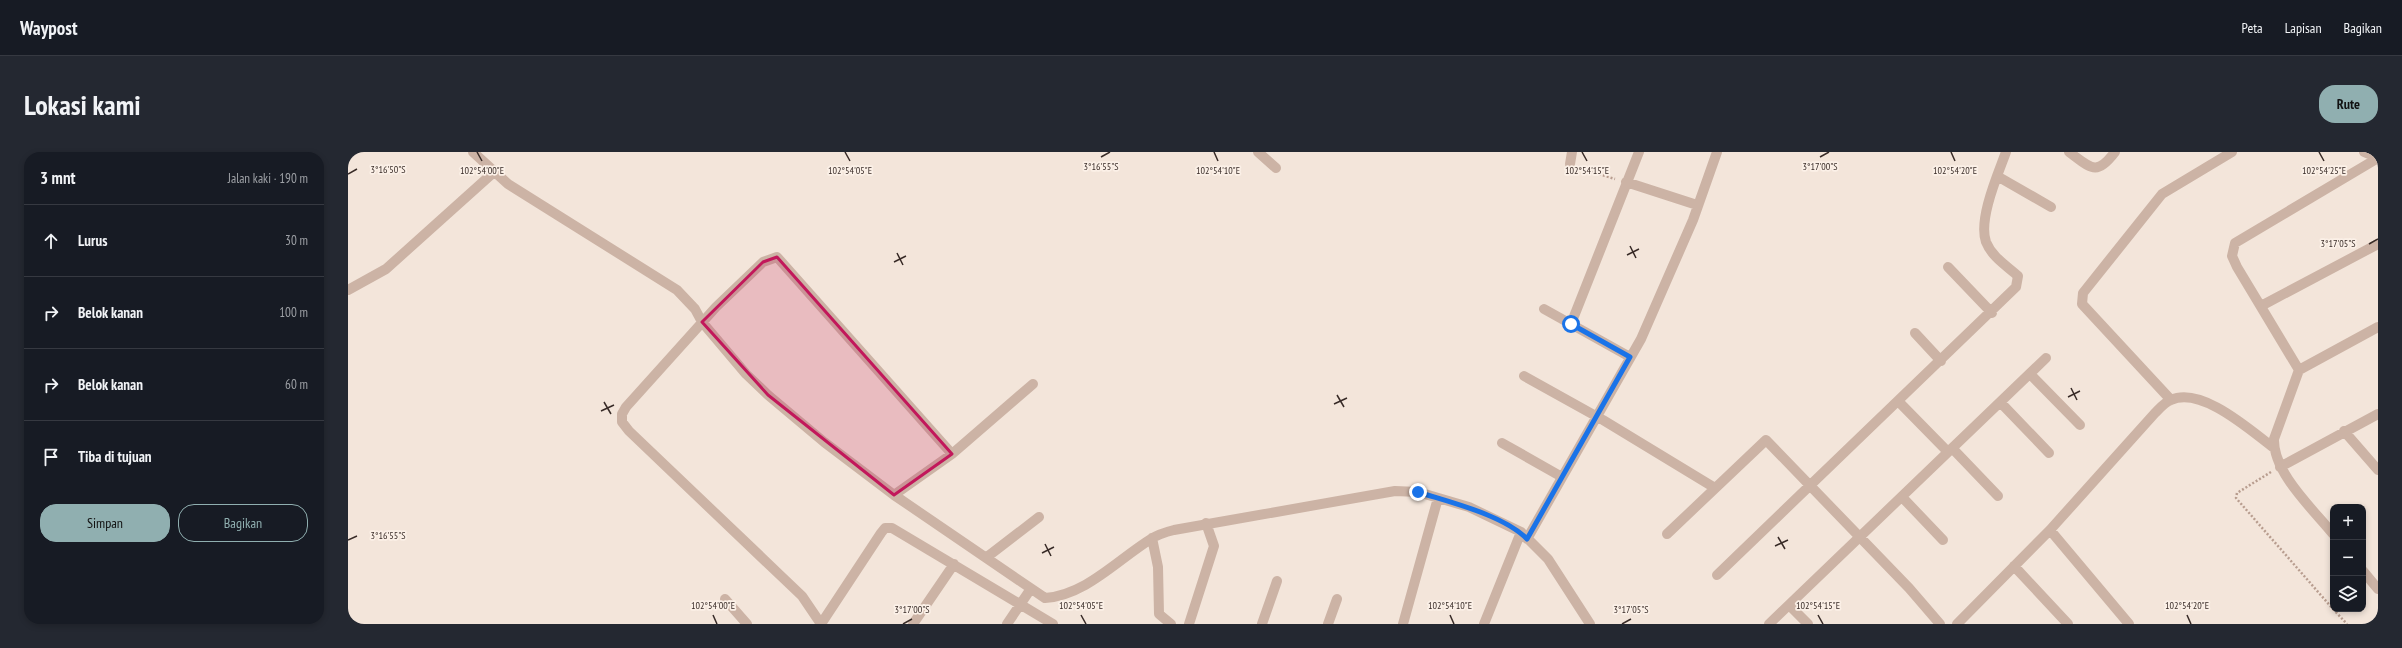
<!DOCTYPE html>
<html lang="id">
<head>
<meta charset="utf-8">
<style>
  :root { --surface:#171b24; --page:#242831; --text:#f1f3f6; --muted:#9ea1a6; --line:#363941; --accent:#90afb0 }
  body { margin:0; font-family:"PT Sans Narrow",sans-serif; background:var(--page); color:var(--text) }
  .controls { position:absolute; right:12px; bottom:12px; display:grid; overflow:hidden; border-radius:8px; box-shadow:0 2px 6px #0003 }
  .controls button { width:36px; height:36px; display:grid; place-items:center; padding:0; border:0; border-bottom:1px solid var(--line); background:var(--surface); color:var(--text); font:20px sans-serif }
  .stop { position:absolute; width:12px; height:12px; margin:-9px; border:3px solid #1a73e8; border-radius:50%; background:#fff }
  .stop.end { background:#1a73e8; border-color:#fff; box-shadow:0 1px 4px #0008 }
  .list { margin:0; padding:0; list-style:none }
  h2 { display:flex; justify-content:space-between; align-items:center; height:52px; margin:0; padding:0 16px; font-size:17px }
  h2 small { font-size:13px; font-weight:400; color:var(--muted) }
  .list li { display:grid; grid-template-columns:26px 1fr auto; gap:12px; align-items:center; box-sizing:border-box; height:72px; padding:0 16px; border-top:1px solid var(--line) }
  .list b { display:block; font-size:15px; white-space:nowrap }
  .list em { font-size:13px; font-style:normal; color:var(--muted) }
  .actions { display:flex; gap:8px; padding:12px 16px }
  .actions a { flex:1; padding:9px 0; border:1px solid var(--accent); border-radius:16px; text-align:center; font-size:14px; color:var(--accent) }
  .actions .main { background:var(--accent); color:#111 }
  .icon { flex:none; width:22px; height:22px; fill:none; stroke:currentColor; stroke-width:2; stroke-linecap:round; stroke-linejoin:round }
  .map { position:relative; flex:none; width:2030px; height:472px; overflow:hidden; border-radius:16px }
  header { display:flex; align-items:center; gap:24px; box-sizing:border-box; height:56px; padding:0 20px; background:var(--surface); border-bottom:1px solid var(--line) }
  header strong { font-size:19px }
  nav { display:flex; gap:22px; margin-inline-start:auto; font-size:14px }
  .intro { display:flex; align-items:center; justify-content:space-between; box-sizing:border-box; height:96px; padding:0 24px }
  h1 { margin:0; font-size:28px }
  .button { padding:10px 18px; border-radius:16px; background:var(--accent); color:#111; font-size:14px; font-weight:700 }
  main { display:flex; gap:24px; padding:0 24px }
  aside { flex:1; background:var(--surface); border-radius:16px; box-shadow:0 2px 6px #0003 }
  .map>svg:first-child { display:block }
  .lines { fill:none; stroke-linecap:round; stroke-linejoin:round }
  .path { stroke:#b89d8f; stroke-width:2.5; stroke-dasharray:2 2; stroke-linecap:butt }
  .minor { stroke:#ccb3a5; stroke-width:10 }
  .route { stroke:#1a73e8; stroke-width:5 }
  .marked { fill:#c2185b; fill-opacity:0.2; stroke:#c2185b; stroke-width:3; stroke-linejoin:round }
  .ticks { fill:none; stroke:#382b27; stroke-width:1.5 }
  .ticks-label { font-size:10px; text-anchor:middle; fill:#382b27; stroke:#fbf0e7; stroke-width:3.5; stroke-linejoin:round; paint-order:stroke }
</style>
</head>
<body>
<header>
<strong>Waypost</strong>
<nav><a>Peta</a><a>Lapisan</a><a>Bagikan</a></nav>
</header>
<div class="intro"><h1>Lokasi kami</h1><a class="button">Rute</a></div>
<main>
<aside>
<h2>3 mnt<small>Jalan kaki · 190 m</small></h2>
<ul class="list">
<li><svg class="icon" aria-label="ahead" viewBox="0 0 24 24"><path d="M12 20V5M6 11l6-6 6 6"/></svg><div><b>Lurus</b></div><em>30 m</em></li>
<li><svg class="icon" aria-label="right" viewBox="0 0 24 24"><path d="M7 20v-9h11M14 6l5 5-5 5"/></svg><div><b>Belok kanan</b></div><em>100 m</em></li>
<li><svg class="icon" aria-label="right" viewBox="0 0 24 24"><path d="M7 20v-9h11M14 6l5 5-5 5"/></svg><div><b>Belok kanan</b></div><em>60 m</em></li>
<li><svg class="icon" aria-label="arrive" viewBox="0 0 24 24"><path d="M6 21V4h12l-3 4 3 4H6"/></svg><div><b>Tiba di tujuan</b></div></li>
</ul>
<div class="actions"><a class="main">Simpan</a><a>Bagikan</a></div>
</aside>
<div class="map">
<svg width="2030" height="472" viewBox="0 0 2030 472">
  <rect width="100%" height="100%" fill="#f3e5da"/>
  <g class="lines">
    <path class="path" d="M1232,16l35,11
      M1923,320l-34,21 -1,5 97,111
      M1985,457l14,15"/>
    <path class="minor" d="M125,0l35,32 169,106 18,19 7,13 44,52 22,21 56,47 70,53 151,103c41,-3 72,-38 106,-59 6,-4 15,-7 23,-9l221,-39 23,1 51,15 52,25 27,27 42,65
      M910,0l18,16
      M1721,0c22,16 27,25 46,0
      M2016,0l14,6
      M1222,12l2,-12
      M1649,24l54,31
      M1278,30l71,23
      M1600,115l44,46
      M0,138l38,-21 108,-97
      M1913,154l117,-62
      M1196,157l86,48
      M1223,172l68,-172
      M1567,181l26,28
      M1951,218l-62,-103 -5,-11 3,-13 143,-85
      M1682,222l50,51
      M1176,224l79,44 112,68
      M1823,248l-89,-96 1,-11 79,-99 70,-42
      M1550,249l50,51
      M1652,250l49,51
      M1996,279l34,39
      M1154,291l60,34
      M1604,296l46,48
      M1932,315l98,-53
      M546,343l58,-41 81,-70
      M1554,345l41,43
      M1702,378l79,94
      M1319,382l99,-94 143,148 31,36
      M1985,382c-20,-25 -60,-61 -59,-95l25,-69 79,-43
      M804,386l6,29 1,47 12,10
      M1179,387l114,-200 52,-119 24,-68
      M639,405l52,-40
      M1666,414l54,58
      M2015,419l15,18
      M1369,423l299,-288 2,-11c-11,-10 -26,-19 -32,-34 -8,-23 12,-68 20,-90
      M377,447l22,25
      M1441,453l19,19
      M473,472l-19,-28 -21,-20 -152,-145 -7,-9v-8l4,-7 90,-100 47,-45 14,-5 175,197
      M473,472l60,-91 4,-5h7l161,96
      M565,472l41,-60
      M659,472l23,-34
      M841,472l25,-78 -8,-23
      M914,472l15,-43
      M980,472l9,-25
      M1055,472l35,-126
      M1136,472l37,-92
      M1421,472l277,-266
      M1609,472l93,-94 105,-117c4,-4 10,-11 16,-13 31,-14 80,31 103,48"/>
  </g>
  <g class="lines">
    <path class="route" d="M1070,340c31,10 86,23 109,47l103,-182 -59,-33"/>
  </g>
  <path class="marked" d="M429,105l175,197 -58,41 -126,-100 -66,-73 61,-60z"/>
  <path class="ticks" d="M129,0l5,9M497,0l5,9M866,0l4,9M1234,0l5,9M1603,0l4,9M1971,0l5,9M753,5l9,-5M1472,5l9,-5M0,22l9,-5M2021,92l9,-5M1282,94l6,12M549,101l6,12M1279,103l12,-6M546,110l12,-6M1723,236l6,12M989,243l7,12M1720,245l12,-6M256,250l7,12M986,252l13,-6M253,259l13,-6M1430,385l7,12M0,388l9,-4M697,392l6,12M1427,394l13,-6M694,401l12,-6M365,463l4,9M733,463l5,9M1102,463l4,9M1470,463l5,9M1839,463l4,9M555,472l9,-5M1274,472l9,-5"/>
  <g class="ticks-label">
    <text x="753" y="18">3°16'55"S</text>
    <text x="1472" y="18">3°17'00"S</text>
    <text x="40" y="21">3°16'50"S</text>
    <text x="134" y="22">102°54'00"E</text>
    <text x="502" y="22">102°54'05"E</text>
    <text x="870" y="22">102°54'10"E</text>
    <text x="1239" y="22">102°54'15"E</text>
    <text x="1607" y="22">102°54'20"E</text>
    <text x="1976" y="22">102°54'25"E</text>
    <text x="1990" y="95">3°17'05"S</text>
    <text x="40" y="387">3°16'55"S</text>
    <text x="365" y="457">102°54'00"E</text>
    <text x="733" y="457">102°54'05"E</text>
    <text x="1102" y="457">102°54'10"E</text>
    <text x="1470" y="457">102°54'15"E</text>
    <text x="1839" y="457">102°54'20"E</text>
    <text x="564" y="461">3°17'00"S</text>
    <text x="1283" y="461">3°17'05"S</text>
  </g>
</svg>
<div class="controls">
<button>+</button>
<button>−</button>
<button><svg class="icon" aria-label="layers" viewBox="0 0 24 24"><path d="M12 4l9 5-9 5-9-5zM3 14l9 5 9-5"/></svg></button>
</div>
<div class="stop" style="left:1223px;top:172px"></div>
<div class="stop end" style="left:1070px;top:340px"></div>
</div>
</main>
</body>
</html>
